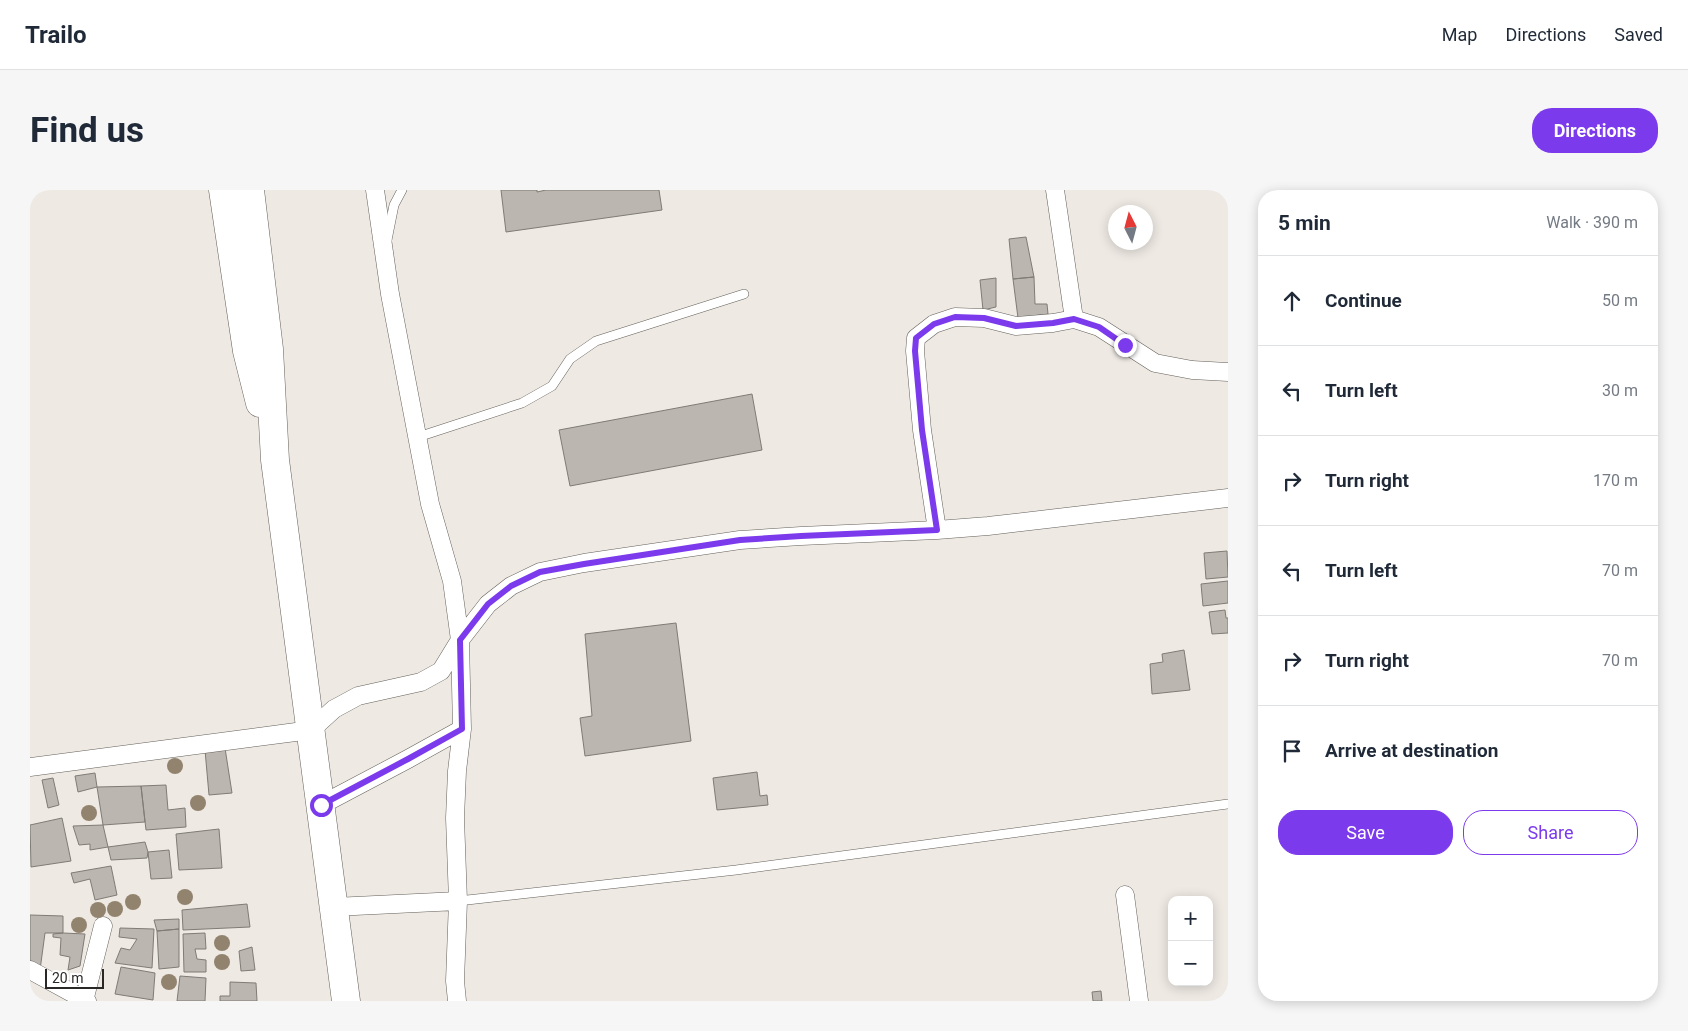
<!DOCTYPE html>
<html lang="en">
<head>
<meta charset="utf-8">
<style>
  :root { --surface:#fff; --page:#f6f6f7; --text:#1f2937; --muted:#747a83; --line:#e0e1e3; --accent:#7c3aed }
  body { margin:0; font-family:Roboto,sans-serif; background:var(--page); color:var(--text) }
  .controls { position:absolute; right:15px; bottom:15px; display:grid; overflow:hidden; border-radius:10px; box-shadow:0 2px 12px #0003 }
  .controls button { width:45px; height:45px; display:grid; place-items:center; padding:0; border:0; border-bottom:1px solid var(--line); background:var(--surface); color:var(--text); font:25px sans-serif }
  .compass { position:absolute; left:1078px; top:15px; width:45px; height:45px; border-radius:50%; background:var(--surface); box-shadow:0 2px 12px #0003; rotate:354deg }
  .scale { position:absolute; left:15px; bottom:12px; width:59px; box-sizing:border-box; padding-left:5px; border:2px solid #2a2826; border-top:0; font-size:14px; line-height:18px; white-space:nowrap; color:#2a2826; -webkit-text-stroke:4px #fff; paint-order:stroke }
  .stop { position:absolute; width:15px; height:15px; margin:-11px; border:4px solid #7c3aed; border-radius:50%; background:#fff }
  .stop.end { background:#7c3aed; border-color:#fff; box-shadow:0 1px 5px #0008 }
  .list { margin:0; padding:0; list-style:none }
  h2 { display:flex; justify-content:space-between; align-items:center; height:65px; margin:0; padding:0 20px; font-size:21px }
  h2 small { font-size:16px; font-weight:400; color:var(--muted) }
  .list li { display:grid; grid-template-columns:32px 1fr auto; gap:15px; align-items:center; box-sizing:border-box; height:90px; padding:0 20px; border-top:1px solid var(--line) }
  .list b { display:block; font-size:19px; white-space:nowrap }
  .list em { font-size:16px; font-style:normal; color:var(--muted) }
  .actions { display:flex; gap:10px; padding:15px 20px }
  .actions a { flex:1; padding:11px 0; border:1px solid var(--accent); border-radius:20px; text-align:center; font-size:18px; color:var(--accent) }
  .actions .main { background:var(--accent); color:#fff }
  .icon { flex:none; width:28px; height:28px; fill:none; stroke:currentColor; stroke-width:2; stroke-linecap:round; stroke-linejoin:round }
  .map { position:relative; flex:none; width:1198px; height:811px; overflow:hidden; border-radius:20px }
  header { display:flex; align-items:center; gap:30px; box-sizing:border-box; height:70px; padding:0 25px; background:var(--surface); border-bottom:1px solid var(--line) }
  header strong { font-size:24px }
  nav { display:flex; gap:28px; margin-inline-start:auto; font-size:18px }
  .intro { display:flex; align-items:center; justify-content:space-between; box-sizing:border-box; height:120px; padding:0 30px }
  h1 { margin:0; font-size:35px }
  .button { padding:12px 22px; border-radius:20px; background:var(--accent); color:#fff; font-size:18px; font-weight:700 }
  main { display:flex; gap:30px; padding:0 30px }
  aside { flex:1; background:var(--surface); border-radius:20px; box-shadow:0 2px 12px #0003 }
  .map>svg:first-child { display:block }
  .building { fill:#bbb6b0; stroke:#7f7b75 }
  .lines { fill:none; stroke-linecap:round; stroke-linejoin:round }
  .lane-casing { stroke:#64605a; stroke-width:10 }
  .street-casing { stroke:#64605a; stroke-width:19 }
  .highway-casing { stroke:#64605a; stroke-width:29 }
  .lane { stroke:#fff; stroke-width:9 }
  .street { stroke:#fff; stroke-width:18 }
  .highway { stroke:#fff; stroke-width:28 }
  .tree { fill:#92836f }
  .route { stroke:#7c3aed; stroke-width:6 }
</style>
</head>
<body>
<header>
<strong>Trailo</strong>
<nav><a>Map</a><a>Directions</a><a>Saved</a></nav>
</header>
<div class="intro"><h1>Find us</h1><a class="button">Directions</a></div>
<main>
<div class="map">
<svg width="1198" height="811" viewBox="0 0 1198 811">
  <rect width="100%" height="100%" fill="#eee9e3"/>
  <path class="building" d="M471,0h36v2l9,-2h113l3,20 -156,22z
    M996,47l8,40 -21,2 -4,-40z
    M1004,87l1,27h12l1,10 -30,4 -5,-39z
    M966,88v29l-13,3 -3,-30z
    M722,204l10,56 -192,36 -11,-56z
    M1197,361l1,26 -22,2 -2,-26z
    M1198,391v22l-25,3 -2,-22z
    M1195,420l1,8h2v15l-16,1 -3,-22z
    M646,433l15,118 -106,15 -5,-38 12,-2 -7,-82z
    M1154,460l6,40 -38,4 -2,-30 13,-2 -1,-8z
    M195,558l7,45 -23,2 -4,-45z
    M727,582l3,24 7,-1 1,10 -51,5 -4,-32z
    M65,583l2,14 -19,5 -3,-16z
    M23,588l6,27 -11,3 -6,-28z
    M136,595l2,25 17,-2 1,19 -40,3 -5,-44z
    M111,596l4,36 -42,3 -6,-38z
    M32,628l9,43 -40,6 -1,-42z
    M73,635l5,22 -18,3v-6l-11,1 -6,-19z
    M189,639l3,39 -43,2 -3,-36z
    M115,652l3,10 -1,6 -36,2 -3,-13z
    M139,660l3,28 -21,1 -3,-27z
    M81,676l6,29 -22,5 -5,-21 -16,4 -3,-10z
    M217,714l3,23 -67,3 -1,-20z
    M0,725l33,1v17h-18l-5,37 -10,-6z
    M149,729v10l-22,2 -3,-11z
    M90,738l34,1 -2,39 -37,-5 6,-15 9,2 7,-11 -18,-2z
    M149,739v38l-20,2 -2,-38z
    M33,743l22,1 -5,32 -12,4 2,-13 -10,-2 1,-17 -8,-1v-3z
    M175,743l1,16h-11l2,10 9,1v12h-22l-1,-38z
    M222,757l3,23 -14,1 -2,-20z
    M91,777l34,6 -2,27 -38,-6z
    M150,786l26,2 -1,23h-28z
    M200,792l26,1 1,18h-37v-5h10z
    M1071,801l1,10h-9l-1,-9z"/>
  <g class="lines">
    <g class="lane-casing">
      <path id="lane" d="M357,50l7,-35 8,-15
        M388,247l104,-34 30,-17 18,-27 26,-18 148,-47
        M428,711l278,-31 492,-66"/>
    </g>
    <g class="street-casing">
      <path id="street" d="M345,0l15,104 40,210 22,77 8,59 2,89 -5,42 -2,47 3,83 -3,80 2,20
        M1025,0l19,129
        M907,340l-15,-100 -7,-79 1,-13 18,-14 21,-7 29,1 32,8 37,-3 21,-4 25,8 56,36 37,7 36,2
        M0,577l281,-37 23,-21 24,-13 63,-14 20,-11 19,-31 28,-36 23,-18 29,-14 44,-9 156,-23 61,-4 136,-6 51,-4 240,-28
        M291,615l87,-46 54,-30
        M1095,705l14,106
        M304,717l124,-6
        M0,780l57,31
        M54,811l19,-75"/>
    </g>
    <g class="highway-casing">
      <path id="highway" d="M193,0l24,161 13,52
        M220,0l19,159 6,111 71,541"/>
    </g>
    <use href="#lane" class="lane"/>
    <use href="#street" class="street"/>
    <use href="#highway" class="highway"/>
  </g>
  <g class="tree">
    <circle cx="145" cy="576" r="8"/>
    <circle cx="168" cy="613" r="8"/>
    <circle cx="59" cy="623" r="8"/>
    <circle cx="155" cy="707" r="8"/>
    <circle cx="103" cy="712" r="8"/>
    <circle cx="85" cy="719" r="8"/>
    <circle cx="68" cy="720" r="8"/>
    <circle cx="49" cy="735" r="8"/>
    <circle cx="192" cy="753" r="8"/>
    <circle cx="192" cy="772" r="8"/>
    <circle cx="139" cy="792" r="8"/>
  </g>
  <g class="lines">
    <path class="route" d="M291,615l87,-46 54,-30 -2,-89 28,-36 23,-18 29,-14 44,-8 156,-24 61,-4 136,-6 -15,-100 -7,-79 1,-13 18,-14 21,-7 29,1 32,8 37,-3 21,-4 25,8 26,18"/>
  </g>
</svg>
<div class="controls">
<button>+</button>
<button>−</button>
</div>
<svg class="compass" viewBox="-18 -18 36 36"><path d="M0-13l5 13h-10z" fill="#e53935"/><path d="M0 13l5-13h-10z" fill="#747a83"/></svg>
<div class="scale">20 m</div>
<div class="stop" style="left:291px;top:615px"></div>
<div class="stop end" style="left:1095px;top:155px"></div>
</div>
<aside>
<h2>5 min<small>Walk · 390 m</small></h2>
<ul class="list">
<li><svg class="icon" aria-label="ahead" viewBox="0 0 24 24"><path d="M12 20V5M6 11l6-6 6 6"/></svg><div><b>Continue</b></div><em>50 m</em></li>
<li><svg class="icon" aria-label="left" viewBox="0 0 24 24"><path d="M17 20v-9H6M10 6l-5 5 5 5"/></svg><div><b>Turn left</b></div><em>30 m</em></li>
<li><svg class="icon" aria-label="right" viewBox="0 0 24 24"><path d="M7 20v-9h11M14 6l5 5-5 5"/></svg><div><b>Turn right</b></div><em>170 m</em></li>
<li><svg class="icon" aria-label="left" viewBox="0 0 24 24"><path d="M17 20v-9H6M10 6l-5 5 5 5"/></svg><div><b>Turn left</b></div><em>70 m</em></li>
<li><svg class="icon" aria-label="right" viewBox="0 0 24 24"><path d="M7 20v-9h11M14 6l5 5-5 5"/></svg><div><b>Turn right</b></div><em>70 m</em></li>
<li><svg class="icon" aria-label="arrive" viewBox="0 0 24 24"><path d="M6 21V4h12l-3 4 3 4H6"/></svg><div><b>Arrive at destination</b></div></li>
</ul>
<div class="actions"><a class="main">Save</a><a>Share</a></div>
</aside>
</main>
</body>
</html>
